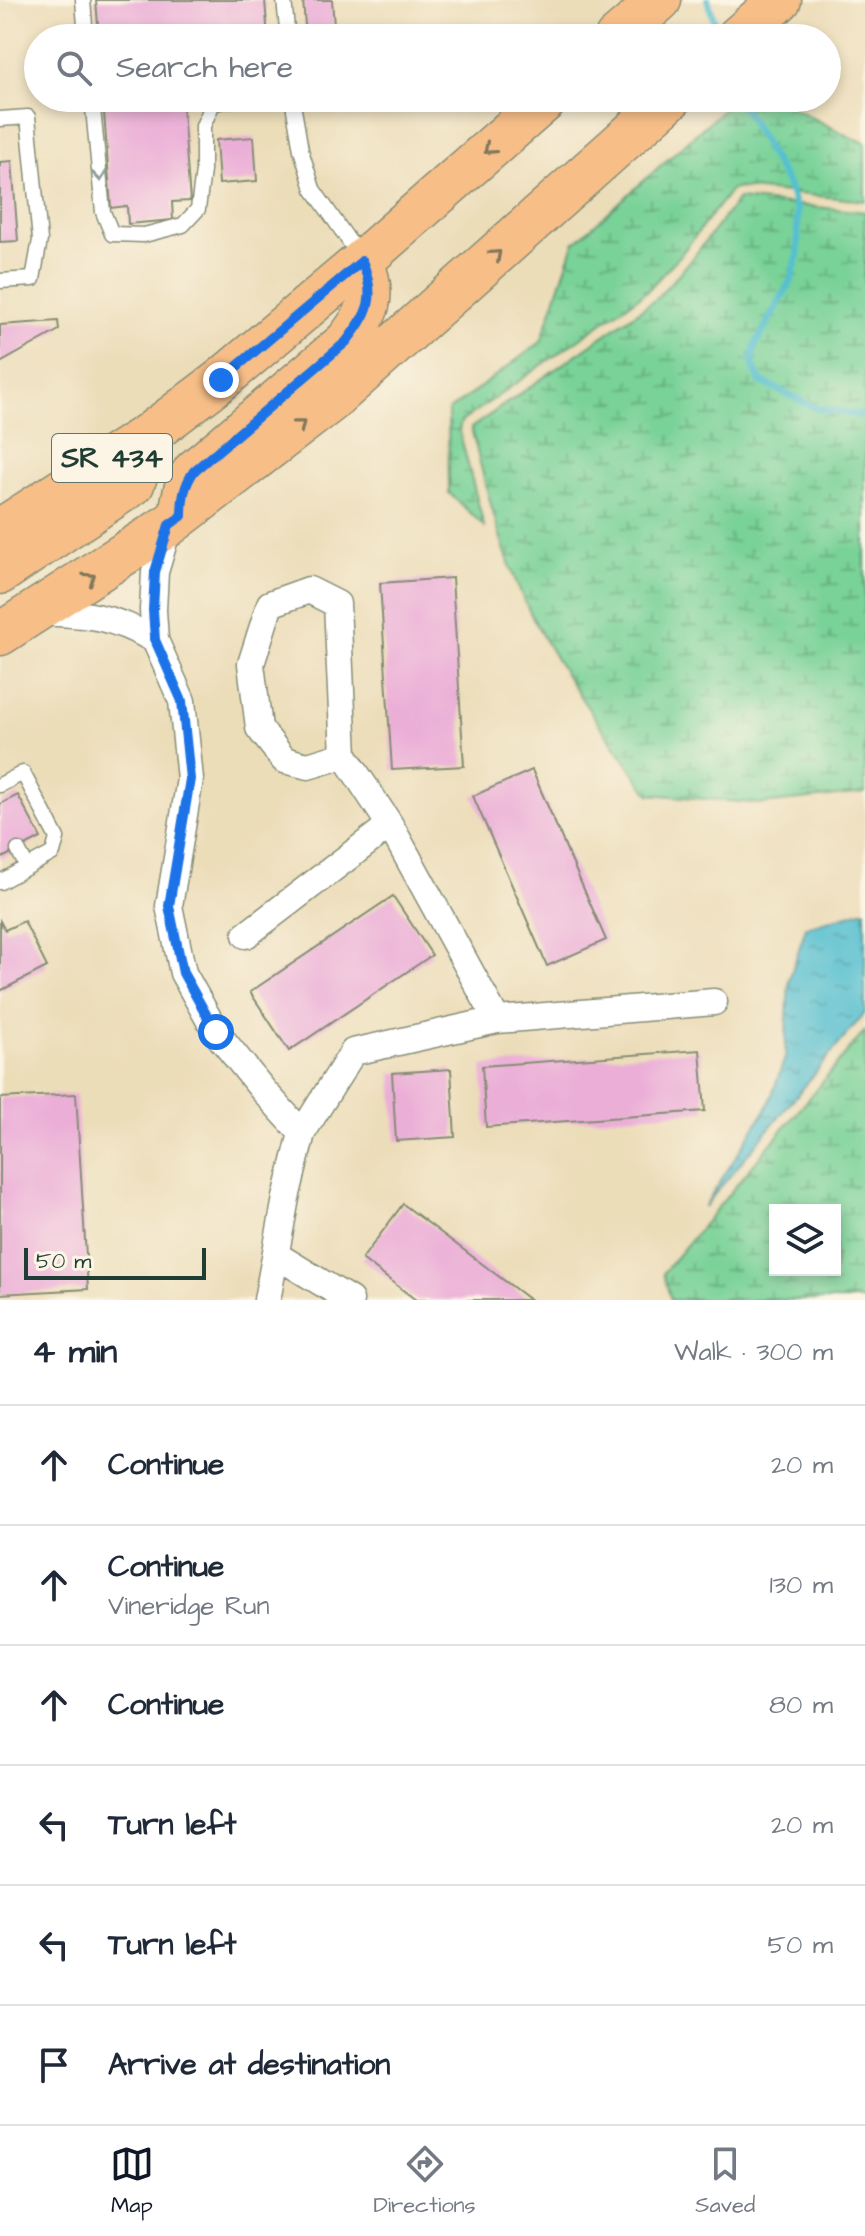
<!DOCTYPE html>
<html lang="en">
<head>
<meta charset="utf-8">
<style>
  :root { --surface:#fff; --page:#f2f2f3; --text:#1f2937; --muted:#747a83; --line:#e0e1e3; --accent:#111827 }
  body { margin:0; font-family:"Architects Daughter",sans-serif; background:var(--page); color:var(--text) }
  .controls { position:absolute; right:24px; bottom:24px; display:grid; overflow:hidden; border-radius:0px; box-shadow:0 4px 12px #0003 }
  .controls button { width:72px; height:72px; display:grid; place-items:center; padding:0; border:0; border-bottom:2px solid var(--line); background:var(--surface); color:var(--text); font:40px sans-serif }
  .scale { position:absolute; left:24px; bottom:20px; width:182px; box-sizing:border-box; padding-left:8px; border:4px solid #1f3d34; border-top:0; font-size:22px; line-height:28px; white-space:nowrap; color:#1f3d34; -webkit-text-stroke:6px #fcf5e5; paint-order:stroke }
  .stop { position:absolute; width:24px; height:24px; margin:-18px; border:6px solid #1a73e8; border-radius:50%; background:#fff }
  .stop.end { background:#1a73e8; border-color:#fff; box-shadow:0 2px 8px #0008 }
  .list { margin:0; padding:0; list-style:none }
  h2 { display:flex; justify-content:space-between; align-items:center; height:104px; margin:0; padding:0 32px; font-size:34px }
  h2 small { font-size:26px; font-weight:400; color:var(--muted) }
  .list li { display:grid; grid-template-columns:52px 1fr auto; gap:24px; align-items:center; box-sizing:border-box; height:120px; padding:0 32px; border-top:2px solid var(--line) }
  .list b { display:block; font-size:30px; white-space:nowrap }
  .list p { margin:0; font-size:26px; white-space:nowrap; color:var(--muted) }
  .list em { font-size:26px; font-style:normal; color:var(--muted) }
  .icon { flex:none; width:44px; height:44px; fill:none; stroke:currentColor; stroke-width:2; stroke-linecap:round; stroke-linejoin:round }
  .map { position:relative; flex:none; width:865px; height:1300px; overflow:hidden }
  .search { position:absolute; background:var(--surface); box-shadow:0 4px 12px #0003; left:24px; right:24px; top:24px; height:88px; display:flex; align-items:center; gap:20px; box-sizing:border-box; padding:0 28px; border-radius:44px; color:var(--muted); font-size:30px }
  .sheet { height:824px; background:var(--surface) }
  nav { display:flex; justify-content:space-around; align-items:center; box-sizing:border-box; height:112px; border-top:2px solid var(--line); background:var(--surface); font-size:22px; color:var(--muted) }
  nav a { display:grid; justify-items:center; gap:4px }
  nav .on { color:var(--accent) }
  .map>svg:first-child { display:block }
  .wetland { fill:url(#wetland-marsh); stroke:#4c8866; stroke-width:2; fill-rule:evenodd }
  .water { fill:url(#water-ripples); stroke:#3a7e82; stroke-width:2 }
  .lines { fill:none; stroke-linecap:round; stroke-linejoin:round }
  .stream { stroke:#54bfd0; stroke-width:7 }
  .building { fill:#ebaed7 }
  .service-casing { stroke:#868d76; stroke-width:17 }
  .minor-casing { stroke:#868d76; stroke-width:29 }
  .primary-casing { stroke:#868d76; stroke-width:45 }
  .service { stroke:#fff; stroke-width:14 }
  .minor { stroke:#fff; stroke-width:26 }
  .primary { stroke:#f7be88; stroke-width:42 }
  .oneway { stroke:#80775a }
  .oneway2 { stroke:#8f9e9a }
  .route { stroke:#1a73e8; stroke-width:10 }
  .labels { text-anchor:middle; dominant-baseline:central; stroke-width:6; stroke-linejoin:round; paint-order:stroke }
  .shield { fill:#fcf5e5; stroke:#617469; stroke-width:2 }
  .shield-label { font-size:28px; font-weight:bold; fill:#1f3d34 }
</style>
</head>
<body>
<div class="map">
<svg width="865" height="1300" viewBox="0 0 865 1300">
  <defs>
    <pattern id="wetland-marsh" width="20" height="14" patternUnits="userSpaceOnUse" patternTransform="scale(2)"><rect width="20" height="14" fill="#79d298"/><path d="M1 5h8M5 5V1M11 12h8M15 12V8" fill="none" stroke="#63ac7d"/></pattern>
    <pattern id="water-ripples" width="26" height="14" patternUnits="userSpaceOnUse" patternTransform="scale(2)"><rect width="26" height="14" fill="#54bfd0"/><path d="M2 4q2-2 4 0t4 0M15 11q2-2 4 0t4 0" fill="none" stroke="#459caa"/></pattern>
  </defs>
  <rect width="100%" height="100%" fill="#fcf5e5"/>
  <filter id="ink" filterUnits="userSpaceOnUse"><feTurbulence type="fractalNoise" baseFrequency=".0125" numOctaves="2"/><feDisplacementMap in="SourceGraphic" scale="16" xChannelSelector="R" yChannelSelector="G"/><feConvolveMatrix kernelMatrix="1 2 1 2 8 2 1 2 1" color-interpolation-filters="sRGB"/></filter>
  <filter id="wash" filterUnits="userSpaceOnUse"><feTurbulence type="fractalNoise" baseFrequency=".006" numOctaves="4" result="noise"/><feDisplacementMap in="SourceGraphic" scale="32" xChannelSelector="R" yChannelSelector="G"/><feGaussianBlur stdDeviation="1.8" result="paint"/><feColorMatrix in="noise" values="0 0 0 0 0 0 0 0 0 0 0 0 0 0 0 0 0 1.4 0 .05"/><feComposite in="paint" operator="in"/></filter>
  <g filter="url(#wash)">
    <rect width="100%" height="100%" fill="#ecddb9"/>
    <path class="wetland" d="M736,98h38l78,40 13,4v59l-125,-13 -9,2 -50,64 -34,37 -186,131 -2,8 25,96 -35,-33 -1,-82 93,-69 33,-99z
      M738,199l127,13v581l-103,11 -113,-10c-44,-63 -94,-126 -126,-196 -24,-54 -37,-113 -52,-170l185,-129 35,-39z
      M865,1031v269h-194l-8,-27zM835,1210v60h-60v-60z"/>
    <path class="water" d="M865,910v103l-161,194 64,-101 17,-48 4,-78 17,-53z"/>
    <g class="lines">
      <path class="stream" d="M708,0l11,38
        M738,98l51,89 8,24 1,42 -7,27 -36,66 -3,15 3,9 5,11 56,27 49,8"/>
    </g>
    <g id="blocks">
      <path class="building" d="M96,0h169l3,38h-169z
        M303,0h29l3,38h-29z
        M103,98h79l8,103 -18,1 1,18 -45,4 -1,-18 -16,2z
        M310,98h29v6l-28,2z
        M254,137l3,44 -38,3 -3,-44z
        M12,161l6,80 -18,1v-80z
        M58,321l1,9 -59,33v-38z
        M452,578l12,188 -72,4 -12,-187z
        M532,770l74,170 -59,26 -74,-170z
        M18,795l23,43 -41,21v-55z
        M393,896l39,59 -143,96 -39,-59z
        M0,921l5,9 19,-9 23,46 -47,24z
        M700,1050l5,61 -219,16 -4,-61z
        M451,1069l4,68 -59,4 -4,-68z
        M76,1094l12,195 -88,5v-196z
        M403,1204l127,96h-114l-54,-41z"/>
    </g>
  </g>
  <g filter="url(#ink)">
    <use href="#blocks" fill-opacity="0" stroke="#868d76" stroke-width="2"/>
    <g class="lines">
      <g class="service-casing">
        <path id="service" d="M83,0l3,38
          M284,0l4,38
          M92,98l11,114 9,22 32,1 39,-10 15,-16 5,-38v-45l10,-23 29,-5
          M292,98l9,52 12,39 47,68
          M0,119l28,-2 12,123 -7,39 -33,2
          M0,785l23,-12 34,65 -4,15 -53,29
          M18,850l9,17"/>
      </g>
      <g class="minor-casing">
        <path id="minor" d="M169,525l-14,47 -2,38 2,30 27,61 8,78 -21,127 14,67 33,59 47,58 39,43
          M37,612c50,2 74,3 118,28
          M344,755l-36,11 -24,-6 -25,-32 -8,-64 19,-60 39,-14 28,14 7,151 46,70 107,195
          M246,935l144,-110
          M276,1255l74,45
          M267,1300l19,-102 16,-65 51,-81 144,-32 217,-18"/>
      </g>
      <g class="primary-casing">
        <path id="primary" d="M616,38l44,-38
          M737,38l43,-38
          M182,503l5,-21 7,-11 152,-129c23,-29 31,-45 16,-81
          M0,530l152,-98 69,-52 141,-119 186,-163
          M0,573l133,-89 19,-52
          M0,634l169,-109 162,-124 340,-303"/>
      </g>
      <use href="#service" class="service"/>
      <use href="#minor" class="minor"/>
      <use href="#primary" class="primary"/>
    </g>
    <defs><path id="oneway-chevron" d="M-2-3.5L2.5 0L-2 3.5" fill="none" stroke-width="1.6" stroke-linecap="round" stroke-linejoin="round" transform="scale(2)"/></defs>
    <g class="oneway">
      <use href="#oneway-chevron" transform="translate(489 149) rotate(139)"/>
      <use href="#oneway-chevron" transform="translate(496 255) rotate(-42)"/>
      <use href="#oneway-chevron" transform="translate(300 425) rotate(-38)"/>
      <use href="#oneway-chevron" transform="translate(90 578) rotate(-33)"/>
    </g>
    <use class="oneway2" href="#oneway-chevron" transform="translate(100 176) rotate(84)"/>
  </g>
  <g class="lines" filter="url(#ink)">
    <path class="route" d="M216,1032l-33,-59 -14,-67 21,-127 -8,-78 -27,-61 -2,-30 2,-38 14,-47 13,-9c0,-18 2,-30 12,-45l152,-129c23,-30 31,-44 16,-81l-141,119"/>
  </g>
  <g class="labels">
    <rect class="shield" x="52" y="434" width="120" height="48" rx="6"/>
    <g class="shield-label">
      <text x="112" y="458">SR 434</text>
    </g>
  </g>
</svg>
<div class="controls">
<button><svg class="icon" aria-label="layers" viewBox="0 0 24 24"><path d="M12 4l9 5-9 5-9-5zM3 14l9 5 9-5"/></svg></button>
</div>
<div class="scale">50 m</div>
<div class="stop" style="left:216px;top:1032px"></div>
<div class="stop end" style="left:221px;top:380px"></div>
<div class="search"><svg class="icon" aria-label="search" viewBox="0 0 24 24"><circle cx="10" cy="10" r="6"/><path d="M15 15l6 6"/></svg>Search here</div>
</div>
<section class="sheet">
<h2>4 min<small>Walk · 300 m</small></h2>
<ul class="list">
<li><svg class="icon" aria-label="ahead" viewBox="0 0 24 24"><path d="M12 20V5M6 11l6-6 6 6"/></svg><div><b>Continue</b></div><em>20 m</em></li>
<li><svg class="icon" aria-label="ahead" viewBox="0 0 24 24"><path d="M12 20V5M6 11l6-6 6 6"/></svg><div><b>Continue</b><p>Vineridge Run</p></div><em>130 m</em></li>
<li><svg class="icon" aria-label="ahead" viewBox="0 0 24 24"><path d="M12 20V5M6 11l6-6 6 6"/></svg><div><b>Continue</b></div><em>80 m</em></li>
<li><svg class="icon" aria-label="left" viewBox="0 0 24 24"><path d="M17 20v-9H6M10 6l-5 5 5 5"/></svg><div><b>Turn left</b></div><em>20 m</em></li>
<li><svg class="icon" aria-label="left" viewBox="0 0 24 24"><path d="M17 20v-9H6M10 6l-5 5 5 5"/></svg><div><b>Turn left</b></div><em>50 m</em></li>
<li><svg class="icon" aria-label="arrive" viewBox="0 0 24 24"><path d="M6 21V4h12l-3 4 3 4H6"/></svg><div><b>Arrive at destination</b></div></li>
</ul>
</section>
<nav>
<a class="on"><svg class="icon" aria-label="map" viewBox="0 0 24 24"><path d="M3 6l6-2 6 2 6-2v14l-6 2-6-2-6 2zM9 4v14M15 6v14"/></svg>Map</a>
<a><svg class="icon" aria-label="directions" viewBox="0 0 24 24"><path d="M12 3l9 9-9 9-9-9zM9 14v-3h6M13 9l2 2-2 2"/></svg>Directions</a>
<a><svg class="icon" aria-label="saved" viewBox="0 0 24 24"><path d="M7 4h10v16l-5-4-5 4z"/></svg>Saved</a>
</nav>
</body>
</html>
